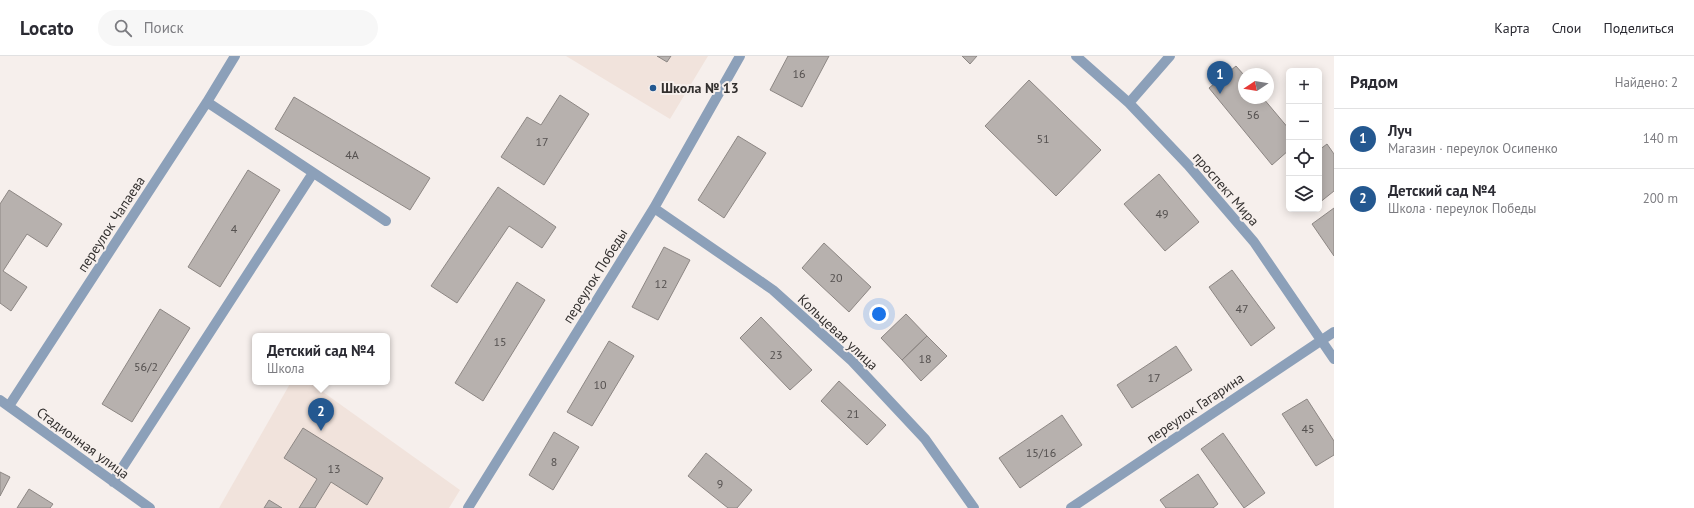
<!DOCTYPE html>
<html lang="ru">
<head>
<meta charset="utf-8">
<style>
  :root { --surface:#fff; --page:#f7f7f7; --text:#2b2b33; --muted:#7c7c81; --line:#e1e1e2; --accent:#245890 }
  body { margin:0; font-family:"PT Sans",sans-serif; background:var(--page); color:var(--text) }
  .controls { position:absolute; right:12px; top:12px; display:grid; overflow:hidden; border-radius:6px; box-shadow:0 2px 10px #0003 }
  .controls button { width:36px; height:36px; display:grid; place-items:center; padding:0; border:0; border-bottom:1px solid var(--line); background:var(--surface); color:var(--text); font:20px sans-serif }
  .compass { position:absolute; left:1238px; top:12px; width:36px; height:36px; border-radius:50%; background:var(--surface); box-shadow:0 2px 10px #0003; rotate:258deg }
  .you { position:absolute; left:879px; top:258px; width:14px; height:14px; margin:-10px; border:3px solid #fff; border-radius:50%; background:#1a73e8; box-shadow:0 0 0 6px #1a73e833 }
  .badge { display:grid; place-items:center; width:26px; height:26px; border-radius:50%; background:var(--accent); color:#fff; font-size:13px; font-weight:700 }
  .pin { position:absolute; translate:-50% -33px; filter:drop-shadow(0 1px 2px #0008) }
  .pin::after { content:''; position:absolute; top:21px; width:14px; height:12px; background:inherit; clip-path:polygon(0 0,100% 0,50% 100%) }
  .popup { position:absolute; left:252px; top:277px; width:138px; height:52px; box-sizing:border-box; display:grid; place-content:center; border-radius:6px; background:var(--surface); filter:drop-shadow(0 1px 3px #0005); font-size:13px; white-space:nowrap; color:var(--muted) }
  .popup b { font-size:15px; color:var(--text) }
  .popup::after { content:''; position:absolute; left:50%; top:100%; margin-left:-8px; border:8px solid transparent; border-top-color:var(--surface) }
  .list { margin:0; padding:0; list-style:none }
  h2 { display:flex; justify-content:space-between; align-items:center; height:52px; margin:0; padding:0 16px; font-size:17px }
  h2 small { font-size:13px; font-weight:400; color:var(--muted) }
  .list li { display:grid; grid-template-columns:26px 1fr auto; gap:12px; align-items:center; box-sizing:border-box; height:60px; padding:0 16px; border-top:1px solid var(--line) }
  .list b { display:block; font-size:15px; white-space:nowrap }
  .list p { margin:0; font-size:13px; white-space:nowrap; color:var(--muted) }
  .list em { font-size:13px; font-style:normal; color:var(--muted) }
  .icon { flex:none; width:22px; height:22px; fill:none; stroke:currentColor; stroke-width:2; stroke-linecap:round; stroke-linejoin:round }
  .map { position:relative; flex:none; width:1334px; height:452px; overflow:hidden }
  header { display:flex; align-items:center; gap:24px; box-sizing:border-box; height:56px; padding:0 20px; background:var(--surface); border-bottom:1px solid var(--line) }
  header strong { font-size:19px }
  nav { display:flex; gap:22px; margin-inline-start:auto; font-size:14px }
  .search { width:280px; height:36px; background:var(--page); display:flex; align-items:center; gap:10px; box-sizing:border-box; padding:0 14px; border-radius:22px; color:var(--muted); font-size:15px }
  main { display:flex }
  aside { flex:1; background:var(--surface) }
  .map>svg:first-child { display:block }
  .built { fill:#f1e3dc }
  .building { fill:#b7b1ae; stroke:#8d8784 }
  .lines { fill:none; stroke-linecap:round; stroke-linejoin:round }
  .minor { stroke:#8ca0b9; stroke-width:10 }
  .poi-dot { fill:#245890; stroke:#f6efec; stroke-width:1.5 }
  .labels { text-anchor:middle; dominant-baseline:central; stroke-width:4; stroke-linejoin:round; paint-order:stroke }
  .number-label { font-size:12px; fill:#54504f }
  .poi-label { font-size:14px; font-weight:bold; fill:#33302f; stroke:#f6efec; text-anchor:start }
  .street-label { font-size:14px; fill:#33302f; stroke:#f6efec }
</style>
</head>
<body>
<header>
<strong>Locato</strong>
<div class="search"><svg class="icon" aria-label="search" viewBox="0 0 24 24"><circle cx="10" cy="10" r="6"/><path d="M15 15l6 6"/></svg>Поиск</div>
<nav><a>Карта</a><a>Слои</a><a>Поделиться</a></nav>
</header>
<main>
<div class="map">
<svg width="1334" height="452" viewBox="0 0 1334 452">
  <rect width="100%" height="100%" fill="#f6efec"/>
  <path class="built" d="M566,0h142l-38,63z
    M291,326h18l151,108 -11,18h-230z"/>
  <path class="building" d="M657,0h14l-4,6z
    M788,0h41l-27,51 -32,-17z
    M962,0h15l-7,8z
    M1236,10l8,9v23h19l26,31v21l-17,15 -63,-77z
    M1029,24l72,70 -45,46 -71,-70z
    M560,39l29,19 -45,71 -43,-28 26,-40 14,8z
    M294,41l136,81 -20,32 -135,-81z
    M738,80l28,17 -42,65 -26,-18z
    M1327,88l7,10v37l-15,12v-53z
    M248,114l32,20 -60,97 -32,-20z
    M1159,118l40,48 -34,29 -41,-47z
    M498,131l58,40 -14,21 -33,-22 -52,77 -26,-17z
    M9,134l53,34 -15,23 -20,-13 -24,37 24,16 -16,24 -11,-8v-99z
    M1334,152v48l-22,-32z
    M824,187l47,44 -22,25 -47,-44z
    M664,191l26,13 -32,60 -26,-13z
    M1232,214l43,58 -24,18 -42,-59z
    M517,226l28,18 -62,101 -28,-18z
    M160,253l30,19 -58,94 -30,-18z
    M906,258l21,22 -25,24 -21,-22z
    M761,261l51,53 -22,20 -50,-52z
    M927,280l20,20 -26,25 -19,-21z
    M609,285l25,15 -42,70 -25,-14z
    M1176,290l16,24 -60,38 -15,-23z
    M839,325l47,44 -19,20 -46,-44z
    M1307,343l27,42v14l-18,11 -34,-52z
    M1062,359l20,30 -62,43 -21,-30z
    M303,372l80,50 -16,27 -36,-23 -16,26h-16l18,-29 -33,-21z
    M554,376l25,15 -26,43 -24,-15z
    M1223,377l42,60 -21,15 -43,-59z
    M706,397l46,37 -15,18h-9l-40,-32z
    M0,416l10,5 -10,19z
    M1198,418l20,30 -5,4h-47l-6,-8z
    M29,433l24,15 -3,4h-33z
    M269,444l13,8h-18z"/>
  <g class="lines">
    <path class="minor" d="M1076,0l53,47 59,62 66,77 80,117
      M207,46l179,119
      M1129,47l41,-47
      M654,152l119,82 79,71 73,78 49,69
      M0,344l150,108
      M9,350l198,-304 28,-46
      M113,426l200,-309
      M468,452l186,-300 86,-152
      M1071,452l263,-176"/>
  </g>
  <circle class="poi-dot" cx="653" cy="32" r="4"/>
  <g class="labels">
    <g class="number-label">
      <text x="799" y="17">16</text>
      <text x="1253" y="58">56</text>
      <text x="1043" y="82">51</text>
      <text x="542" y="85">17</text>
      <text x="352" y="98">4А</text>
      <text x="1162" y="157">49</text>
      <text x="234" y="172">4</text>
      <text x="836" y="221">20</text>
      <text x="661" y="227">12</text>
      <text x="1242" y="252">47</text>
      <text x="500" y="285">15</text>
      <text x="776" y="298">23</text>
      <text x="925" y="302">18</text>
      <text x="146" y="310">56/2</text>
      <text x="1154" y="321">17</text>
      <text x="600" y="328">10</text>
      <text x="853" y="357">21</text>
      <text x="1308" y="372">45</text>
      <text x="1041" y="396">15/16</text>
      <text x="554" y="405">8</text>
      <text x="334" y="412">13</text>
      <text x="720" y="427">9</text>
    </g>
    <g class="poi-label">
      <text x="661" y="32">Школа № 13</text>
    </g>
    <g class="street-label">
      <text transform="translate(1226 133) rotate(49)">проспект Мира</text>
      <text transform="translate(111 168) rotate(-57)">переулок Чапаева</text>
      <text transform="translate(595 220) rotate(-58)">переулок Победы</text>
      <text transform="translate(838 276) rotate(43)">Кольцевая улица</text>
      <text transform="translate(1195 352) rotate(-34)">переулок Гагарина</text>
      <text transform="translate(83 387) rotate(36)">Стадионная улица</text>
    </g>
  </g>
</svg>
<div class="controls">
<button>+</button>
<button>−</button>
<button><svg class="icon" aria-label="locate" viewBox="0 0 24 24"><circle cx="12" cy="12" r="6"/><path d="M12 2v4M12 18v4M2 12h4M18 12h4"/></svg></button>
<button><svg class="icon" aria-label="layers" viewBox="0 0 24 24"><path d="M12 4l9 5-9 5-9-5zM3 14l9 5 9-5"/></svg></button>
</div>
<svg class="compass" viewBox="-18 -18 36 36"><path d="M0-13l5 13h-10z" fill="#e53935"/><path d="M0 13l5-13h-10z" fill="#7c7c81"/></svg>
<div class="you"></div>
<div class="pin badge" style="left:1220px;top:38px">1</div>
<div class="pin badge" style="left:321px;top:375px">2</div>
<div class="popup"><b>Детский сад №4</b>Школа</div>
</div>
<aside>
<h2>Рядом<small>Найдено: 2</small></h2>
<ul class="list">
<li><span class="badge">1</span><div><b>Луч</b><p>Магазин · переулок Осипенко</p></div><em>140 m</em></li>
<li><span class="badge">2</span><div><b>Детский сад №4</b><p>Школа · переулок Победы</p></div><em>200 m</em></li>
</ul>
</aside>
</main>
</body>
</html>
